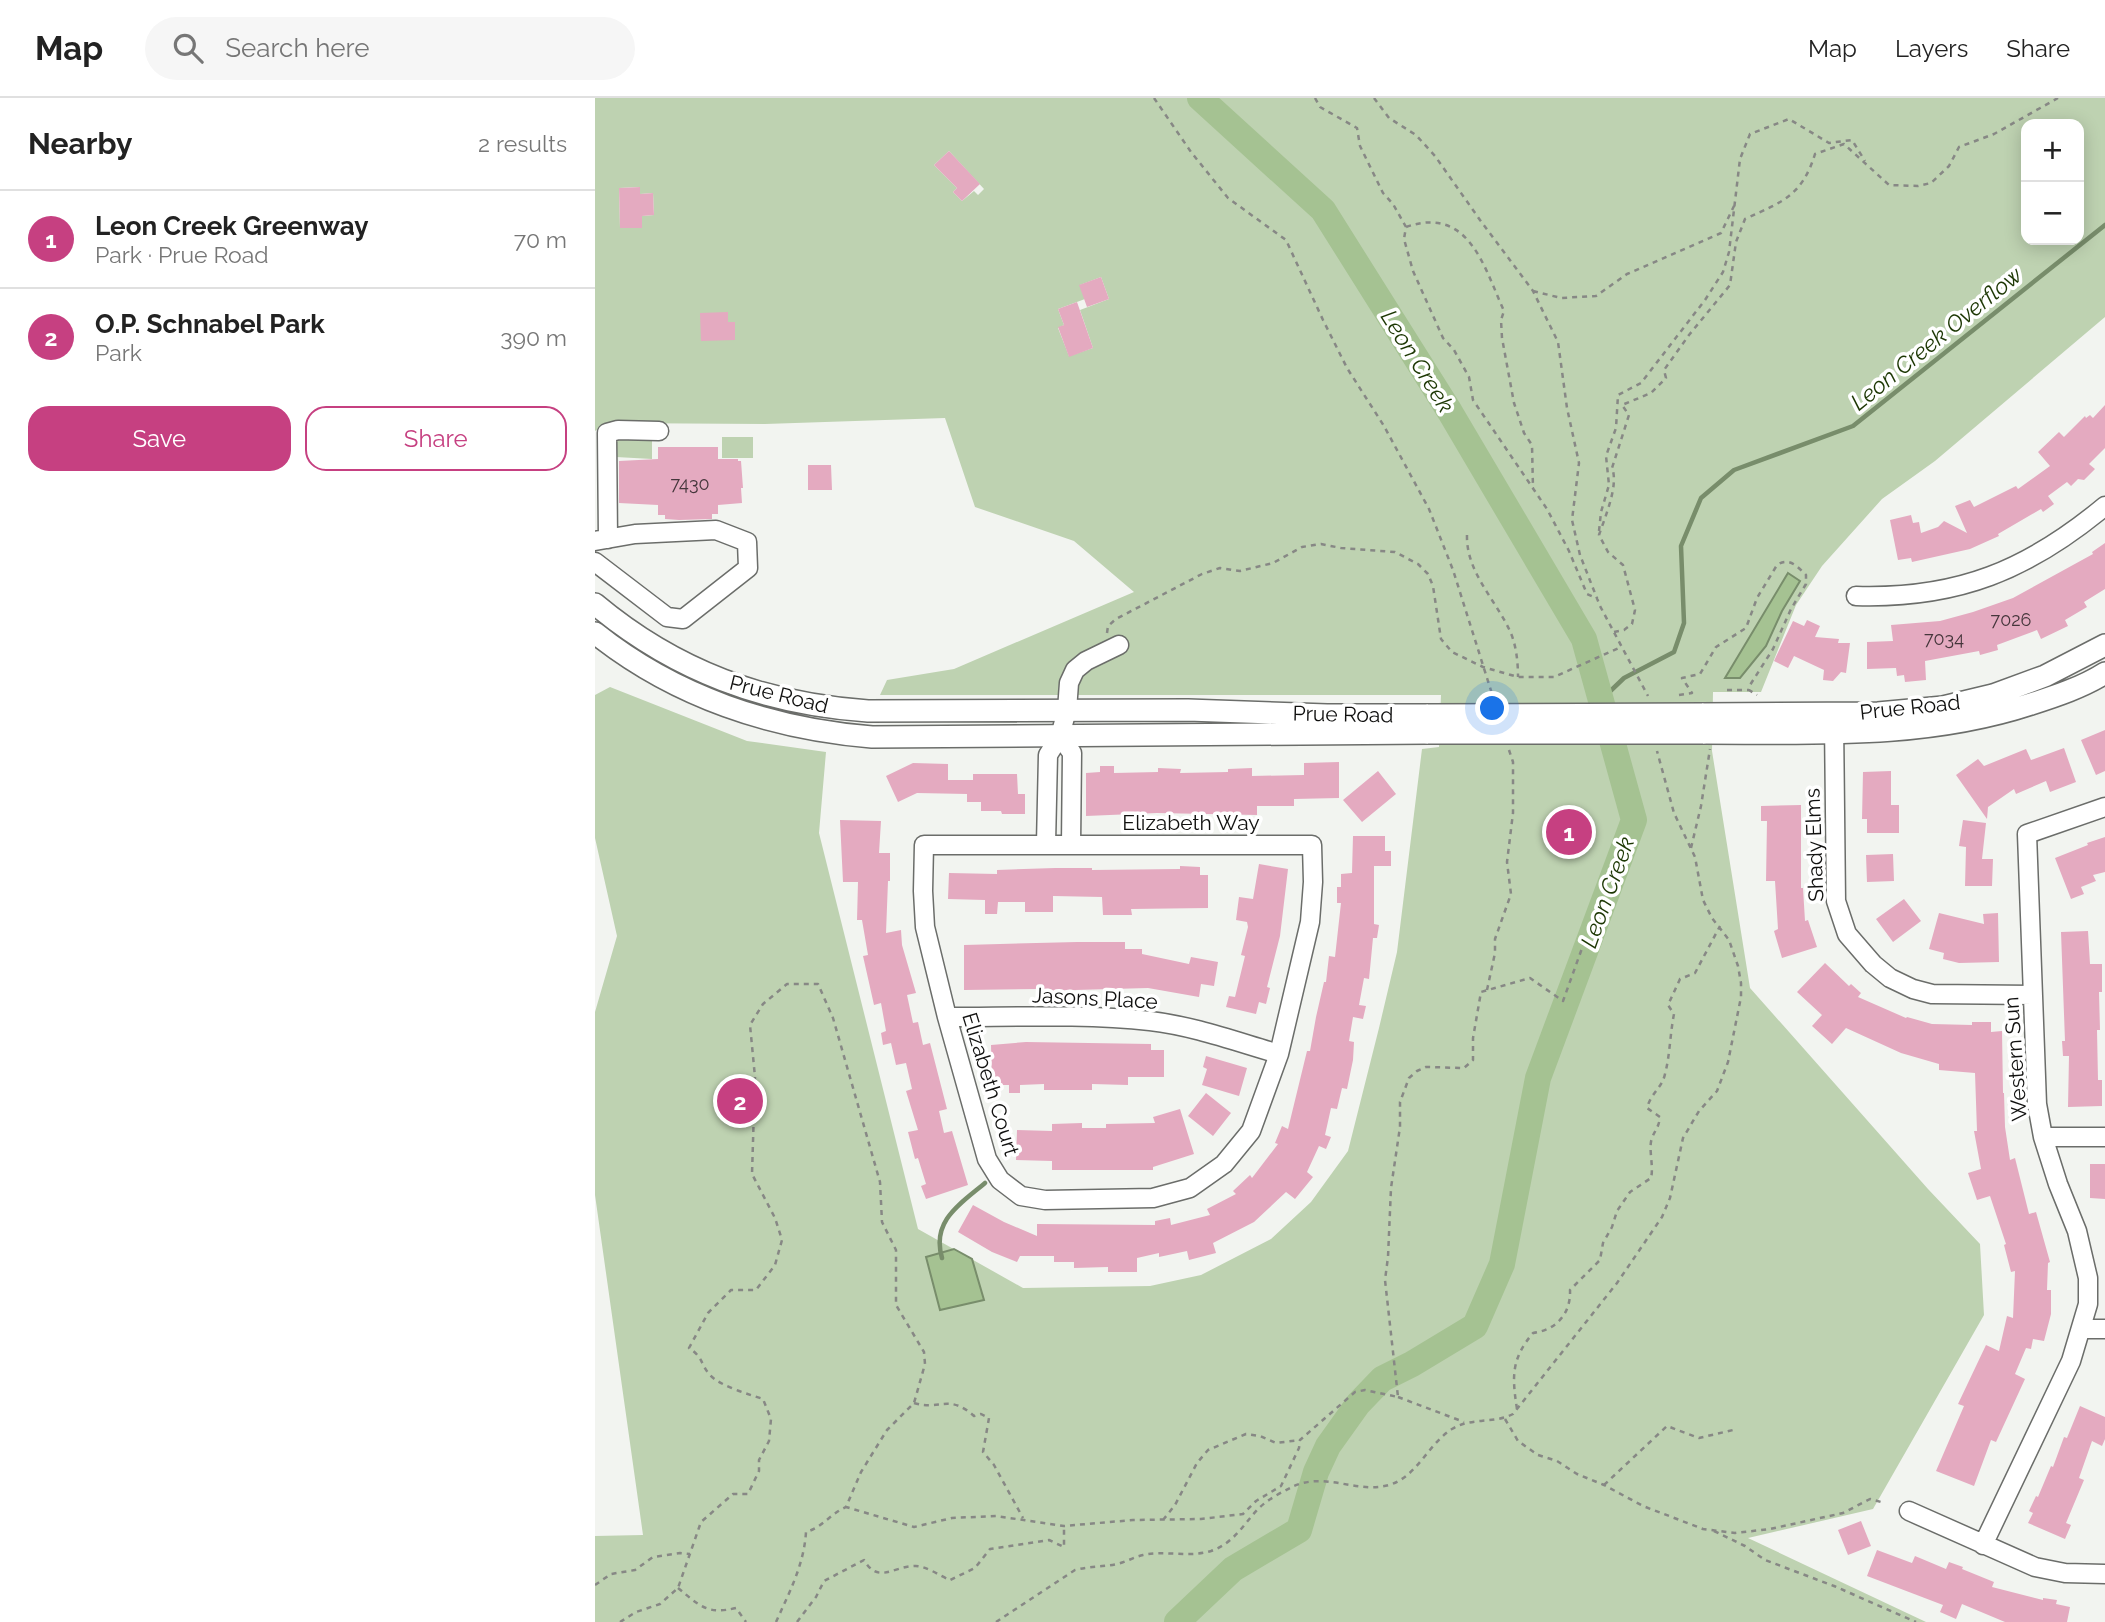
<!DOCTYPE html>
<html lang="en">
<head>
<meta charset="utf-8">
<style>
  :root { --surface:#fff; --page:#f6f6f6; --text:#222; --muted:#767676; --line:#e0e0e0; --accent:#c64081 }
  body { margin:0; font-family:Raleway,sans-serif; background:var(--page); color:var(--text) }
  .controls { position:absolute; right:21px; top:21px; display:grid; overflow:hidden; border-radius:14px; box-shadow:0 4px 18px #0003 }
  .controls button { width:63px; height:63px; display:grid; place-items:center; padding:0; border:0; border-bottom:2px solid var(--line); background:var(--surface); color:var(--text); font:35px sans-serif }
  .you { position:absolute; left:898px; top:611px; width:24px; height:24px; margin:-18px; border:5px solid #fff; border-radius:50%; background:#1a73e8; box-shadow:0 0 0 10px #1a73e833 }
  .badge { display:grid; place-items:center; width:46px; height:46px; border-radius:50%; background:var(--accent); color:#fff; font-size:23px; font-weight:700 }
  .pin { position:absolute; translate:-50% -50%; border:4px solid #fff; box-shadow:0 2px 7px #0006 }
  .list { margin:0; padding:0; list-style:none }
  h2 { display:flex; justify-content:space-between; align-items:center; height:91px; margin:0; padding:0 28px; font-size:30px }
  h2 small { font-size:23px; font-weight:400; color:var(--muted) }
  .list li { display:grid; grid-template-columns:46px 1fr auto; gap:21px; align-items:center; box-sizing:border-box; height:98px; padding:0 28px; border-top:2px solid var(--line) }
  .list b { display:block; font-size:26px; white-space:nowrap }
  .list p { margin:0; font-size:23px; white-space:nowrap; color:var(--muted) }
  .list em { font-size:23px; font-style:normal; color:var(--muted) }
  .actions { display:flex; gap:14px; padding:21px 28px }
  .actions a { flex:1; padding:16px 0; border:2px solid var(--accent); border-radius:21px; text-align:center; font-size:24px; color:var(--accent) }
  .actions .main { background:var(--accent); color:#fff }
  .icon { flex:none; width:38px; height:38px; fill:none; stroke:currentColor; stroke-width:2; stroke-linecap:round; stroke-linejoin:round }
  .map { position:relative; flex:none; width:1510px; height:1524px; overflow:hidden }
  header { display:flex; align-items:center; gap:42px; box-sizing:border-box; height:98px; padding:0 35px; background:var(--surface); border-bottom:2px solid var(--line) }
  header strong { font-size:33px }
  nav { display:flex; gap:38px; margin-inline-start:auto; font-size:24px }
  .search { width:490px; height:63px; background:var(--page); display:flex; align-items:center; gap:18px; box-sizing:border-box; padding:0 24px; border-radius:38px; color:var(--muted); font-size:26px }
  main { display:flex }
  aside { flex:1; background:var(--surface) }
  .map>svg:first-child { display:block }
  .green { fill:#bed2b1; fill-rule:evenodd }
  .water { fill:#a5c292; stroke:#788d6b; stroke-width:2 }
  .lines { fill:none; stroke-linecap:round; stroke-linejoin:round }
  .stream { stroke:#788d6b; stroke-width:4.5 }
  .river { stroke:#a5c292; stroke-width:26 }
  .building { fill:#e4aac0 }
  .minor-casing { stroke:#6b6d6a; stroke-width:21 }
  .major-casing { stroke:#6b6d6a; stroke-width:24 }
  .path { stroke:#878885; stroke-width:2.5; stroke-dasharray:5 5; stroke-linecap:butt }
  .minor { stroke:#fff; stroke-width:18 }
  .major { stroke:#fff; stroke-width:21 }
  .major-bridge-casing { stroke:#6b6d6a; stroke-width:24; stroke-linecap:butt }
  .major-bridge { stroke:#fff; stroke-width:21 }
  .labels { text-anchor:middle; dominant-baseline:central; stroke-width:7; stroke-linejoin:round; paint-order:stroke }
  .number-label { font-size:18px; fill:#45363b }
  .street-label { font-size:21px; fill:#10100f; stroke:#fff }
  .water-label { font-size:23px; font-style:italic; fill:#1c3703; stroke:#fff }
</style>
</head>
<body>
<header>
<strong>Map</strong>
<div class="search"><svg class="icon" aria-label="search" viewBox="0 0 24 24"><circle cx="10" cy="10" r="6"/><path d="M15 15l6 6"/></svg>Search here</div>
<nav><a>Map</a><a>Layers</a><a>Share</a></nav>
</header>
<main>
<aside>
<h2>Nearby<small>2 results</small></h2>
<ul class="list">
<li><span class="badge">1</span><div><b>Leon Creek Greenway</b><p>Park · Prue Road</p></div><em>70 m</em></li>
<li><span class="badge">2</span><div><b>O.P. Schnabel Park</b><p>Park</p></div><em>390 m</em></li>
</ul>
<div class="actions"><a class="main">Save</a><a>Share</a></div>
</aside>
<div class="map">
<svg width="1510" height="1524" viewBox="0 0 1510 1524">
  <rect width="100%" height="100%" fill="#f2f4f0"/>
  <path class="green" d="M0,0h1510v219l-170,144 -53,38 -60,67 -26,39 -35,87h-48l-1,59 38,237 178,201 52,55 4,71 -111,194 -125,29 178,84h-1331v-86l48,-1 -48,-340v-183l22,-76 -22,-98v-143l15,-8 137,54 79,11 -7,81 99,396 105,59 127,-2 51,-11 70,-36 40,-37 37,-51 31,-123 18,-76 25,-203 17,-2 2,-52h-561l7,-15 67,-11 180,-77 -60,-51 -99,-34 -30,-89 -180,6 -158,-1 -12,8zM1431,26h53v116h-53zM354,53l35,38 -6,6 -4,-4 -12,10 -9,-9 4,-4 -23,-23zM44,89l1,7 13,-1 1,22 -12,1v12h-22l-1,-40zM506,179l8,22 -29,11 13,38 -24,8 -11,-28 6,-3 -6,-16 27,-10 -5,-14z
    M127,339h31v21h-31z
    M22,341l35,1v19l-36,-2z"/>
  <path class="water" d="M1193,475l12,8 -18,30 -16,35 -26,32h-15z
    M359,1151l18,10 12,41 -44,10 -14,-53z"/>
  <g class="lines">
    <path class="stream" d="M1006,602l23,-22 50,-26 10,-29 -3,-77 20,-48 33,-28 119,-44 252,-201
      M347,1160c-11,-37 18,-54 43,-75"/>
    <path class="river" d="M582,1524l56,-53 66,-39 17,-58 12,-26 30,-42 24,-25 30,-15 63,-38 27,-62 36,-186 96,-258 -50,-181 -134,-227 -127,-202 -123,-112"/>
  </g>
  <path class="building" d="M354,53l31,33 -18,17 -9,-9 4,-4 -23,-23z
    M45,89v7l13,-1 1,22 -12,1v12h-22l-1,-40z
    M506,179l8,22 -22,8 -8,-22z
    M482,204l16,46 -24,9 -11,-30 6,-2 -6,-16z
    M133,214v10h7v18l-34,1 -1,-28z
    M1510,307v43l-16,16 6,5 -11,11 -6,-1 -7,7 -4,-4 -19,14 6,8 -11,8 -2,-3 -43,25 1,2 -29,13 -58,13 -1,-4 -13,2 -8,-40 21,-5 2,8 6,-1 2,11 17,-6 6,-6 23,12 -12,-27 15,-6 4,7 42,-21 2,3 32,-23 -12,-14 21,-20 5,5 21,-21 1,2 4,-3 3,3z
    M63,349h60v12h20v2h3l2,27h-2l1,15 -24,2v9h-6v5l-33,1 -14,-1v-4h-7v-10l-39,-2v-42l39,-2z
    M213,367h23l1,25h-24z
    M1510,445v46l-21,13 3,5 -22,13 3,6 -27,13 -4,-9 -40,15 1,5 -18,5 -1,-4 -54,10 1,19 -21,2 -1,-7 -7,1 -1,-8 -29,1v-27l26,-1 -2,-16 49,-4 33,-9 40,-14 80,-44 -1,-2z
    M1212,522l13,6 -5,11 24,2 -1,4h12l-4,30 -5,-1 -8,9 -10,-1 1,-10 -30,-14 -6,12 -14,-7 19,-40 11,5z
    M1510,632v41l-9,4 -15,-35z
    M1469,650l12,34 -26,10 -4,-11 -30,13 -2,-5 -26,18 -1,12 -31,-44 22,-16 6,7 42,-17 5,11z
    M744,664v36l-45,1v7h-37v9l-100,-2 -71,3v-43l14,-1v-6h14v7l44,-1v-4l23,1 -1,4 48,-1v-3l24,-1v8l52,-1v-12z
    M318,665l35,1v16h25v-6h44l1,20h7v20h-23l-1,-3h-20v-9h-14v-8l-50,-1 -19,9 -12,-26z
    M783,673l18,23 -34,28 -19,-22z
    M1296,673v34h8v28h-32v-14h-5l1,-47z
    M1206,707v83h2l2,33 3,-1 9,27 -35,11 -8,-27 4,-2 -3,-48h-9l1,-60h-6v-15z
    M245,722l41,1 -2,32h11v28h-2l-2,52 15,-3 1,15 14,48 -9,2 6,28 5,-1 5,23 7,-2 17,66 -8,2 5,22 8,-2 16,54 -42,14 -5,-13 5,-2 -8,-26 -3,1 -7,-27 10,-2 -12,-39 6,-2 -6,-26 -10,2 -5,-22 -8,2 -2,-12 5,-2 -5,-28 -7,2 -11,-49 5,-1 -6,-35h-5l1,-38h-15z
    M1368,722l23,3 -4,36h11l-1,27h-27l1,-39 -7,-1z
    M758,738h32v15h6v15h-17v58l5,1 -2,13h-4l-4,41 -5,-1 -5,27 7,1 -3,13 -10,-2 -4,24 5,1 -1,18 -6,29 -5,-1 -5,21 -6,-1 -6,27 6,2 -5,12 -7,-3 -12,26 6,5 -18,22 -9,-7 -32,30 -41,21 3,10 -27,7 -2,-9 -28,6v-4l-22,5v14h-29v-5l-34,1v-6h-20v-6h-34l-3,6 -25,-10 -34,-20 15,-27 31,17 33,14v-12l118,1v-4l15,-3 1,7 39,-10 -3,-6 29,-15 -3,-3 17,-16 2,3 26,-34 -3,-1 7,-17 6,3 19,-78h3l6,-34 8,-35h2l3,-26 6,1 6,-54h-4v-16h4v-13l11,-1z
    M1510,739v35l-12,3 3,6 -15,6 3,7 -13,5 -16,-41 33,-13 -1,-2z
    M1298,756l1,27 -27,1 -1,-27z
    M664,766l29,5 -8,67 -13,51 3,1 -4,16 -7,-2 -3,12 -30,-7 3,-11 6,1 10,-41 -4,-1 7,-28 -1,-5 -11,-2 3,-23 14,2z
    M585,768l20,1v8h8v33l-77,1 1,6h-29l-1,-18 -49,-1v16h-28v-10h-27l-1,12h-12v-14l-37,-1 1,-26 48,1v-4l58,-2h37v2l88,-1z
    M1309,801l17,22 -28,21 -17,-23z
    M1344,815l45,11 -1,-10 15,-1 1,49 -40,1 -16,-4 1,-6 -15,-4z
    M1493,833l2,33h12v28h-3l1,38h-3l1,50h4v26l-34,1 1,-51h-6l-1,-15h3l-4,-109z
    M482,844h48v7h17v5l47,10 2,-7 27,5 -4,24 -13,-2 -2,13 -51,-9 -110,3v-2l-74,1v-45z
    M1230,865l24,23 2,-2 10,9 -3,4 48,21 1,-1 25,7 40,1v-3h19v10l11,-1 1,62h1l1,34 5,33 5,-2 14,56 7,-2 14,50 -2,1 -1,27h4v24l-7,27 -11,-2 -2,10 -5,-1 -11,26 10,5 -29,63 -5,-2 -17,46 -38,-15 28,-65 -6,-2 28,-59 13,6 8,-35 6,2 2,-47 -4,1 -7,-27 2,-1 -16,-48 -13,4 -9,-27 13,-4 -7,-38h3l-2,-58 -36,-3v-6l-38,-11 -55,-25 -14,16 -20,-18 10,-11 -25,-23z
    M431,944l125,2v6h13v27h-36v8l-36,-1v6h-48v-6l-24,1v8h-11v-8h-17l-1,-40z
    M611,958l41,12 -8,28 -37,-11 5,-16 -4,-2z
    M611,995l25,20 -18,23 -25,-20z
    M585,1011l14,45 -41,13v3h-101v-9l-36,-1 1,-30 35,1v-7l30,-1v5h24v-4l49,-1 -2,-6z
    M1495,1066h15v35l-15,-1z
    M1485,1308l25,11v22l-3,7 -10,-5 -13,37 5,2 -18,43 5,2 -6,14 -37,-16 5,-10 -4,-2 7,-15 2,1 13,-31 2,1 11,-30 3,1z
    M1266,1423l10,25 -23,9 -10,-25z
    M1282,1452l35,13 3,-7 31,13 3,-7 14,5 -1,2 32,13 -2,5 51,13v-2l14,2 -1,4 14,3 -3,15h-62l-43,-18 -6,15 -16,-7 3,-7 -76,-29z"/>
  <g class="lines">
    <g class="minor-casing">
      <path id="minor" d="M13,441l-1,-106 11,-3 41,1
        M0,443l40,-7 81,-4 31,12 1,26 -65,51 -16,-2 -72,-55
        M1261,498c102,3 172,-26 249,-90
        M1239,623l2,180 11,33 26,30 17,14 23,11 19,5 101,1
        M465,638l12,17 -1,92
        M451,746l2,-89 12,-19 7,-26 2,-27 6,-13 11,-9 33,-16
        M329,747h388l1,37 -3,40 -31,132 -28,77 -27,33 -34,24 -37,10 -108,2 -24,-4 -21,-16 -13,-21 -40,-142 -22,-90 -2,-36z
        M352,919c67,0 136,-3 203,4 44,5 87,21 129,33
        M1448,1039h62
        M1487,1231h23
        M1314,1413l126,56 30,6 40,1
        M1388,1447l88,-184 17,-57v-26l-11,-47 -19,-47 -15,-47 -6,-33 -10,-270 78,-27"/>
    </g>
    <g class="major-casing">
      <path id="major" d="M0,506c80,67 170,100 273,107l320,-1 139,5h101
        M0,535c80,64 177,96 277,104l556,-4
        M1107,616l176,-1 65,-6 50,-12 52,-19 60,-31
        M1108,635c111,0 222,6 328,-29 25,-8 52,-17 74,-31"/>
    </g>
    <path class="path" d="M559,0l37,54 37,46 58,42 37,80 24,48 37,58 45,83 24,61 40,127
      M720,0l5,9 37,21 3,18 23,47 10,11 13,23 -2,12 9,32 30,67 11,12 15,27 4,23 74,109 22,42 18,43 11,5
      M779,0l15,20 27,17 19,21 45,64 53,71 25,51 9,66 12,55 -7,57 8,35 20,51 48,90
      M811,129c63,-22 78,40 98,84l-3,9 1,18 12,65 10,30 8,12 1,43
      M938,193l28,7 35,-2 31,-22 94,-41 13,-27
      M1004,433l2,-19 8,-27 -3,-29 10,-28 2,-33 23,-12 64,-83 18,-28 6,-20 11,-93 10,-25 39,-15 40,24 23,-3 13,21
      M872,437c-1,36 27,63 42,94 7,14 9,32 9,48
      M1019,534l10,-2 8,-6 3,-14 -12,-45 -15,-13 -9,-17c6,-18 20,-50 13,-67l17,-53 -7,-10 29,-12 15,-15 -2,-8 25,-35 41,-50 6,-43 9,-23c37,-17 57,-23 70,-65l29,-10 45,41 29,1 13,-3 18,-17 10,-19 35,-13 64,-36
      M512,535l1,-7 8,-7 86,-45 18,-6 20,3 33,-8 29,-16 19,-3 20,4 54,4 23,12 10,10 5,12 8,53 11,13 31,15 35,10h36l67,-30
      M1132,592h22
      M1084,597l13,-2 -10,-15 18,-4 16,-27 30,-19 11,-30 20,-33c12,-8 20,1 29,10v9l-15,25 -18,40 -23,36 -1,5 8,5
      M1096,750l10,-42 9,-57
      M892,892l8,-37v-14l16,-45 -4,-32 6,-49v-51l-4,-12
      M803,1299l66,25
      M319,1305c26,8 34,-10 60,13l7,-2 8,4 -6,34 11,13 29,53
      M922,1311c-5,-32 -6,-50 16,-76 23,-3 38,-19 37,-43l30,-30 3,-17 9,-16 5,-16 13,-19 21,-14c3,-12 -3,-30 1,-40 3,-8 7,-11 8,-21l-13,-9c4,-15 15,-20 18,-34 5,-19 5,-40 9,-60l-6,-9 12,-26 15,-6 25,-47
      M910,1321l13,22 20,14 19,6 20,13 27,11 39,21 60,23 32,4 35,-4 73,-16 27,-14 11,3
      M1009,1387l63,-59 32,12 34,-8
      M568,1422l12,-15 22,-42 11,-13 38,-16 14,2 16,7 24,-3
      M1119,1433l31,15 20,14 69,26 82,36
      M0,1487l16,-11 24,-4 18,-13 27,-4 10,1
      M83,1490c22,18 29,27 58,20l10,14
      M25,1524l16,-10 24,-8 18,-16 23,-66 32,-28h15l11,-23v-11l10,-19 2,-22 -8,-20c-15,-5 -43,-13 -53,-24 -10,-11 -6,-17 -21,-27l19,-35 23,-23h25l19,-25 7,-25 -7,-22 -23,-44 3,-97 -5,-52 13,-21 24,-20h31l15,34 47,164 2,40 14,28v55l28,47 1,12 -11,39 -27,27 -26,42 -15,35 68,20 38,-9 44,-2 68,10 69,-6 68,-1 42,-5 13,-13 25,-15 18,-38 1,-8 55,-48 10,-2 33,7 -13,-117 3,-23 3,-69 9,-61v-25l9,-24 8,-7 9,-4 38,1 9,-8v-22l8,-46 49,-14 33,23 22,-61
      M181,1524c13,-29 28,-57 30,-90 17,-5 24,-18 40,-25
      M202,1524l19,-25 8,-16 40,-21c14,24 28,7 50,6 11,-1 26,10 36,14l25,-12 15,-19 59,-9 15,7v-21
      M401,1524l79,-52c15,-4 28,-3 42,-6 9,-2 17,-7 26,-9 22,-5 45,3 68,-4 23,-8 32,-26 47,-42 10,-10 24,-17 36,-23 32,-14 64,8 95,-1 28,-8 39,-41 63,-56 19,-12 42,-5 61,-15l104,-131 45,-66 8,-19 13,-60 16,-27 18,-20 11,-29 13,-65v-14l-3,-17 -9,-26 -17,-22 -9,-18 -8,-43 -21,-44 -17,-62"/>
    <use href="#minor" class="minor"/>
    <use href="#major" class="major"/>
    <g class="major-bridge-casing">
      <path id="major-bridge" d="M833,617l274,-1
        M833,635h275"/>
    </g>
    <use href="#major-bridge" class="major-bridge"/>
  </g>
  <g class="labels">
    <g class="number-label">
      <text x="95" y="385">7430</text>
      <text x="1416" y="521">7026</text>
      <text x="1349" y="540">7034</text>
    </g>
    <g class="street-label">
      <text transform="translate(184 596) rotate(14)">Prue Road</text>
      <text transform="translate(1315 609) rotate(-6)">Prue Road</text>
      <text transform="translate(748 616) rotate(1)">Prue Road</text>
      <text x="596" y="724">Elizabeth Way</text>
      <text transform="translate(1219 747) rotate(-92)">Shady Elms</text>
      <text transform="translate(500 900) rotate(3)">Jasons Place</text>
      <text transform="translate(1420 961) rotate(-94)">Western Sun</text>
      <text transform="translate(396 986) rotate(73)">Elizabeth Court</text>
    </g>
    <g class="water-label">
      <text transform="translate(1341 240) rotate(-39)">Leon Creek Overflow</text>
      <text transform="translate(823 263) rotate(58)">Leon Creek</text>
      <text transform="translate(1012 794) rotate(-70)">Leon Creek</text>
    </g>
  </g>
</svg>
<div class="controls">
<button>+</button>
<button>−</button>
</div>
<div class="you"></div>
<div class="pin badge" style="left:974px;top:734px">1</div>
<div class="pin badge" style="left:145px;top:1003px">2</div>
</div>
</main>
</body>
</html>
